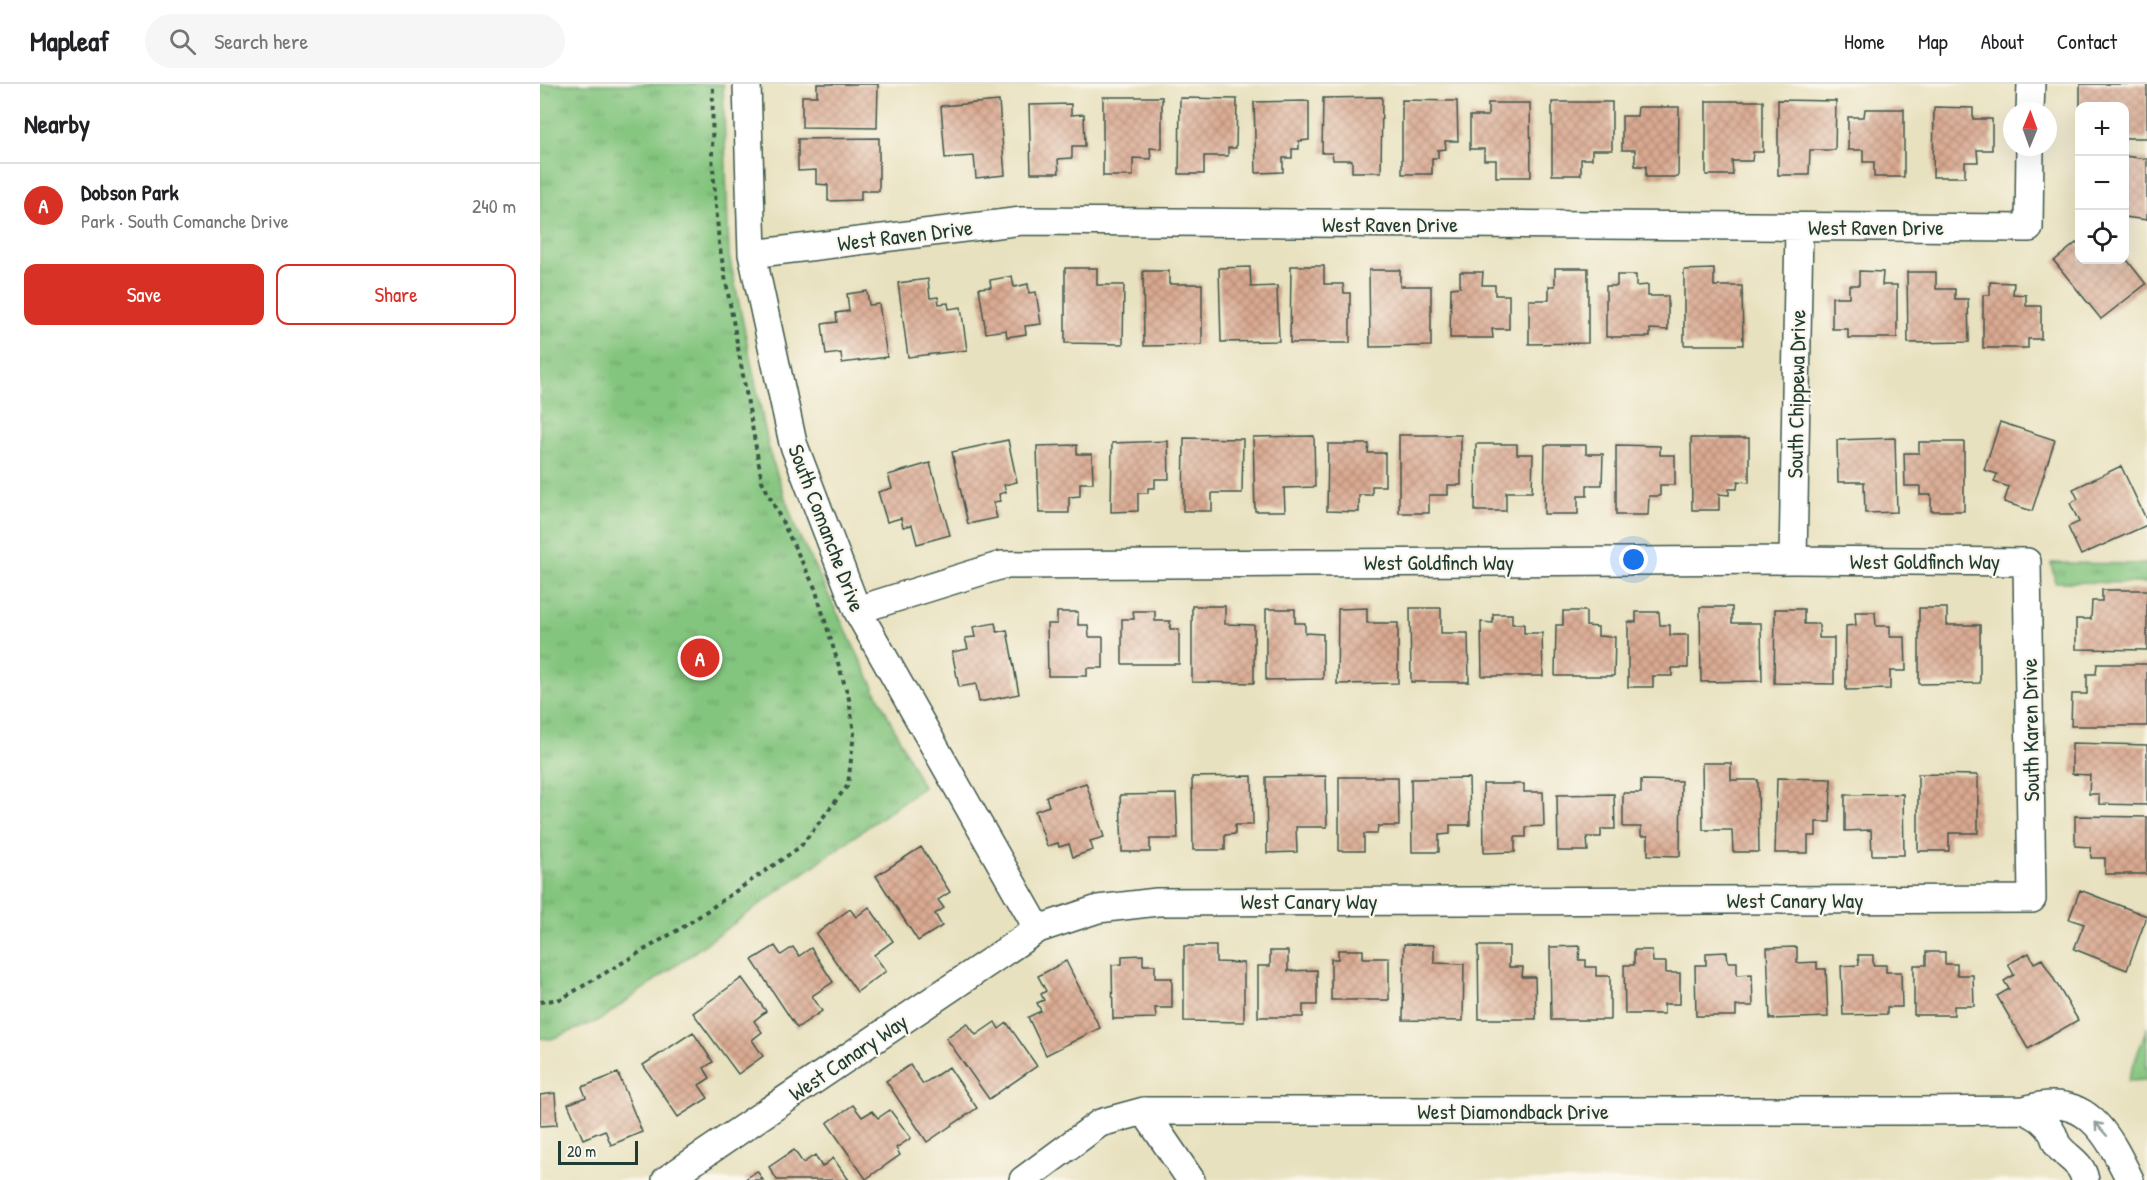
<!DOCTYPE html>
<html lang="en">
<head>
<meta charset="utf-8">
<style>
  :root { --surface:#fff; --page:#f6f6f6; --text:#202124; --muted:#757577; --line:#e0e0e0; --accent:#d93025 }
  body { margin:0; font-family:"Patrick Hand",sans-serif; background:var(--page); color:var(--text) }
  .controls { position:absolute; right:18px; top:18px; display:grid; overflow:hidden; border-radius:12px; box-shadow:0 6px 24px #0002 }
  .controls button { width:54px; height:54px; display:grid; place-items:center; padding:0; border:0; border-bottom:2px solid var(--line); background:var(--surface); color:var(--text); font:30px sans-serif }
  .compass { position:absolute; left:1463px; top:18px; width:54px; height:54px; border-radius:50%; background:var(--surface); box-shadow:0 6px 24px #0002; rotate:1deg }
  .scale { position:absolute; left:18px; bottom:15px; width:80px; box-sizing:border-box; padding-left:6px; border:3px solid #1f3d34; border-top:0; font-size:16px; line-height:21px; white-space:nowrap; color:#1f3d34; -webkit-text-stroke:4px #fbf7ec; paint-order:stroke }
  .you { position:absolute; left:1094px; top:476px; width:21px; height:21px; margin:-15px; border:4px solid #fff; border-radius:50%; background:#1a73e8; box-shadow:0 0 0 9px #1a73e833 }
  .badge { display:grid; place-items:center; width:39px; height:39px; border-radius:50%; background:var(--accent); color:#fff; font-size:20px; font-weight:700 }
  .pin { position:absolute; translate:-50% -50%; border:3px solid #fff; box-shadow:0 2px 6px #0006 }
  .list { margin:0; padding:0; list-style:none }
  h2 { display:flex; justify-content:space-between; align-items:center; height:78px; margin:0; padding:0 24px; font-size:26px }
  h2 small { font-size:20px; font-weight:400; color:var(--muted) }
  .list li { display:grid; grid-template-columns:39px 1fr auto; gap:18px; align-items:center; box-sizing:border-box; height:84px; padding:0 24px; border-top:2px solid var(--line) }
  .list b { display:block; font-size:22px; white-space:nowrap }
  .list p { margin:0; font-size:20px; white-space:nowrap; color:var(--muted) }
  .list em { font-size:20px; font-style:normal; color:var(--muted) }
  .actions { display:flex; gap:12px; padding:18px 24px }
  .actions a { flex:1; padding:14px 0; border:2px solid var(--accent); border-radius:12px; text-align:center; font-size:21px; color:var(--accent) }
  .actions .main { background:var(--accent); color:#fff }
  .icon { flex:none; width:33px; height:33px; fill:none; stroke:currentColor; stroke-width:2; stroke-linecap:round; stroke-linejoin:round }
  .map { position:relative; flex:none; width:1607px; height:1096px; overflow:hidden }
  header { display:flex; align-items:center; gap:36px; box-sizing:border-box; height:84px; padding:0 30px; background:var(--surface); border-bottom:2px solid var(--line) }
  header strong { font-size:28px }
  nav { display:flex; gap:33px; margin-inline-start:auto; font-size:21px }
  .search { width:420px; height:54px; background:var(--page); display:flex; align-items:center; gap:15px; box-sizing:border-box; padding:0 21px; border-radius:33px; color:var(--muted); font-size:22px }
  main { display:flex }
  aside { flex:1; background:var(--surface) }
  .map>svg:first-child { display:block }
  .park { fill:url(#park-tufts); stroke:#518159; stroke-width:1.5 }
  .building { fill:url(#building-cross-hatch) }
  .lines { fill:none; stroke-linecap:round; stroke-linejoin:round }
  .minor-casing { stroke:#3d5649; stroke-width:30 }
  .path { stroke:#3d5649; stroke-width:4; stroke-dasharray:4.5 4.5; stroke-linecap:butt }
  .minor { stroke:#fff; stroke-width:27 }
  .oneway { stroke:#8f9e9a }
  .labels { text-anchor:middle; dominant-baseline:central; stroke-width:4.5; stroke-linejoin:round; paint-order:stroke }
  .street-label { font-size:22px; fill:#1f3d34; stroke:#fbf7ec }
</style>
</head>
<body>
<header>
<strong>Mapleaf</strong>
<div class="search"><svg class="icon" aria-label="search" viewBox="0 0 24 24"><circle cx="10" cy="10" r="6"/><path d="M15 15l6 6"/></svg>Search here</div>
<nav><a>Home</a><a>Map</a><a>About</a><a>Contact</a></nav>
</header>
<main>
<aside>
<h2>Nearby<small></small></h2>
<ul class="list">
<li><span class="badge">A</span><div><b>Dobson Park</b><p>Park · South Comanche Drive</p></div><em>240 m</em></li>
</ul>
<div class="actions"><a class="main">Save</a><a>Share</a></div>
</aside>
<div class="map">
<svg width="1607" height="1096" viewBox="0 0 1607 1096">
  <defs>
    <pattern id="park-tufts" width="24" height="20" patternUnits="userSpaceOnUse" patternTransform="scale(1.5)"><rect width="24" height="20" fill="#83c57e"/><path d="M3 7l-1-3M5 7V3M7 7l1-3M15 17l-1-3M17 17v-4M19 17l1-3" fill="none" stroke="#6ba168"/></pattern>
    <pattern id="building-cross-hatch" width="8" height="8" patternUnits="userSpaceOnUse" patternTransform="scale(1.5)"><rect width="8" height="8" fill="#daa991"/><path d="M0 0l8 8M0 8l8-8" fill="none" stroke="#b08b77"/></pattern>
  </defs>
  <rect width="100%" height="100%" fill="#fbf7ec"/>
  <filter id="ink" filterUnits="userSpaceOnUse"><feTurbulence type="fractalNoise" baseFrequency=".0167" numOctaves="2"/><feDisplacementMap in="SourceGraphic" scale="12" xChannelSelector="R" yChannelSelector="G"/><feConvolveMatrix kernelMatrix="1 2 1 2 8 2 1 2 1" color-interpolation-filters="sRGB"/></filter>
  <filter id="wash" filterUnits="userSpaceOnUse"><feTurbulence type="fractalNoise" baseFrequency=".008" numOctaves="4" result="noise"/><feDisplacementMap in="SourceGraphic" scale="24" xChannelSelector="R" yChannelSelector="G"/><feGaussianBlur stdDeviation="1.35" result="paint"/><feColorMatrix in="noise" values="0 0 0 0 0 0 0 0 0 0 0 0 0 0 0 0 0 1.4 0 .05"/><feComposite in="paint" operator="in"/></filter>
  <g filter="url(#wash)">
    <rect width="100%" height="100%" fill="#e8e1bf"/>
    <path class="park" d="M0,0h183l6,171 41,199 26,75 127,258 -323,233 -49,19 -11,-1z
      M1511,479l96,1v19l-92,-1z
      M1607,943v53l-19,1z"/>
    <g id="blocks">
      <path class="building" d="M277,0h61l-1,44 -75,-1v-31h15z
        M1540,0h67v54h-23v-32h-44z
        M563,13h59v52l-12,-1 1,11 -18,-1v18h-30z
        M842,13l-1,75h-29v-12h-19l-1,-7h-10l1,-55z
        M640,14l57,1 -1,49h-8v8h-24v18h-25z
        M862,16l55,1 1,40h-13l1,8 -8,1v8h-6v16h-30z
        M1238,16l58,1 -1,49h-25l-1,25h-31z
        M459,17l6,74 -29,3 -2,-22 -29,2 -4,-52z
        M769,17v39l-10,1v8h-7v9h-9v14l-27,1 -2,-71z
        M1166,17h57v51h-10l-1,9h-20l1,14h-27z
        M1012,18h60v48h-20v9h-11v16h-29z
        M948,19h42l1,74h-35v-17h-12v-11h-14v-33h18z
        M531,20v11l13,-1 1,32h-13v12l-14,1 1,14h-28l-2,-68z
        M1098,23h41l-1,70h-32v-11h-11v-16h-13v-34h15z
        M1394,23l39,1v11h19v31h-15l1,12h-13v15h-32z
        M1325,25h39v68h-30v-15h-11v-12h-15v-33h16z
        M339,54v53h-18v9l-33,1v-16l-12,-1v-14l-18,1v-32z
        M1584,72l23,3v61l-23,-3z
        M1536,159l4,4v13h44v-4l22,28 -45,35 -47,-58z
        M751,182h33v18h19l1,9h6v50h-60z
        M710,183l1,20 26,-1 2,55 -58,1 -2,-74z
        M525,184h32v17h27l-1,59 -58,-1z
        M1015,184h33v75l-59,1v-44h20v-14h6z
        M1174,185v17h28l1,59h-59v-75z
        M829,186h31v16h31v60l-61,1z
        M603,187h26v13h33v61l-58,1z
        M1319,187l24,1 -1,13h15v53h-49v-9h-16v-32h17v-12h10z
        M920,188h23l-1,13h13v10h14v34h-17l1,9h-43l1,-50 9,-1z
        M1367,188h29v17h19v10h13l1,43 -61,1z
        M1077,191h19v11l12,-1v11h20v34l-18,-1v8h-44v-51h11z
        M472,192l2,11 14,-3 1,9 7,-1 5,32 -16,2 1,8 -19,3 -1,-7 -20,3 -7,-45 12,-1 -1,-7z
        M388,195l2,19 8,-1 1,7 9,-1 1,6 12,-2 6,43 -59,7 -10,-74z
        M1450,198l24,1 -1,11 13,1v11h15v33h-13v9h-45v-53h7z
        M327,207l2,14 10,-1 8,53 -45,6 -1,-10 -15,2 -4,-31 15,-2 -1,-9 13,-2 -2,-17z
        M1460,338l55,18 -23,71 -28,-9 5,-15 -15,-5 3,-8 -13,-4z
        M859,351h62v50h-13v10h-19v18h-30z
        M774,352l1,51 -31,1 1,23h-30l-2,-74z
        M644,354l59,1 -1,54h-30v18h-29z
        M1151,354h58v44l-11,-1 -1,8h-8v6l-10,-1v16h-27z
        M1355,354l2,74 -32,1 -1,-31h-26l-1,-42z
        M468,356l9,42 -13,3 2,7 -7,2 1,7 -7,1 4,16 -29,6 -16,-72z
        M628,357l1,38h-14v9h-7v5h-10v18l-27,1 1,-69z
        M1379,358h45v69h-33v-16h-11v-9h-15l-1,-33h15z
        M788,360h41l-1,9h17v33h-13v9h-13v17l-32,-1z
        M936,360h41v10h16l-1,38h-26v19h-31z
        M537,361v9h15l1,29h-13v13l-11,1v16h-30l-2,-67z
        M1005,361h41v9h17l-1,31h-15v11h-9v18h-34z
        M1076,361l44,1v9h15v30h-15v11h-11l-1,19h-32z
        M390,379l20,72 -33,9 -5,-19 -9,2 -2,-9 -14,4 -9,-30 14,-4 -4,-13z
        M1581,382l26,55v4l-66,30 -13,-28 11,-5 -9,-19 8,-4 -5,-10z
        M1562,506h45v60l-71,-1v-30h15l1,-18h10z
        M652,522h33v18l29,1v58l-62,-1z
        M1160,523h32v16h29l1,58 -61,1z
        M827,524v15h31v60l-61,1 1,-75z
        M870,524h31v25h27l1,49h-58z
        M1379,524h28v17h33v58l-61,1z
        M726,525h29v14h10v10l18,1v45l-57,1z
        M1235,525h29v15h15v14h15v46l-60,-1z
        M593,527h22v10h15v8h9v35h-57v-45h12z
        M1023,527h23v15l12,1v9l17,1 -1,39h-59l1,-51h7z
        M517,528h21v13h10l1,12h14v31h-16v8h-39l-1,-52h10z
        M1096,528h23l1,13h10v10h18v33h-16v8h-19v11h-25v-65h8z
        M1315,528h20l1,14h14v11h15l1,34h-16v18l-44,1v-64l10,-1z
        M953,530h19v10h12v9h18l1,43h-61l-1,-54 12,1z
        M455,539l2,9 10,-2 12,64 -40,8 -3,-18 -17,3 -7,-35 16,-3 -3,-11 10,-1 -2,-10z
        M1557,580h50v62h-76l1,-32h15v-20h9z
        M1532,659l75,2v60l-48,-1v-10h-10l1,-19 -18,-1z
        M1162,679h29v17h27l1,72h-26l-1,-22h-29z
        M1378,690l60,1v58h-29v18h-31z
        M712,692l1,49h-18v9l-10,1v15h-32l-1,-73z
        M786,692l1,51h-31l1,25 -30,1 -1,-76z
        M799,693h59l1,49h-21l-1,8h-13v17h-25z
        M929,694l1,47h-20v9l-11,1v17h-27l-1,-73z
        M1237,694l54,1 -1,43h-14v14h-8v17h-33z
        M1101,696l40,1 -1,75 -32,-1v-19h-7v-9h-18v-34h18z
        M546,699l18,54 -14,4 3,9 -20,7 -4,-13 -10,3 -1,-4 -11,3 -12,-35 14,-5 -3,-10z
        M943,700h41v8h19l1,34 -18,1v10h-11v15l-31,1z
        M636,710l2,45h-28v13h-28l-2,-57z
        M1074,710l1,35h-14v8h-14l1,14h-30l-1,-56z
        M1363,710l1,61h-32l-1,-25 -26,1v-36z
        M1535,732l72,1v57h-42v-16h-14l-1,-11 -15,-1z
        M381,763l29,45 -12,8 6,8 -9,6 7,12 -24,15 -42,-65z
        M1540,806l67,26 -20,54 -53,-21 10,-25 -15,-5z
        M329,823l24,34 -19,14 12,16 -29,21 -41,-58 34,-25 6,8z
        M864,860l30,1v18l30,1 -1,57 -60,-1z
        M235,862l6,9 12,-8 6,9 12,-8 22,34 -21,14 10,15 -25,17 -45,-68z
        M644,862h32v16l28,1v59l-60,-1z
        M938,862h31v21h14l-1,10h13l1,42h-57z
        M1040,862l-1,14h7v7h10v9h14v44h-59l-1,-73z
        M1257,863v16l20,-1v7h9l2,48 -58,2 -3,-71z
        M798,866h25v8h26v42h-58v-41h7z
        M1094,866h18l1,12h13v11h14v31h-16v10h-39l-1,-49h10z
        M730,867h18v20l29,-1v35h-14v12h-45v-51h12z
        M1187,868l1,10h9v13l15,-1 1,32h-17v10h-40l-1,-51h11v-12z
        M1386,868h19v12h12v11h16l1,31h-20v9h-40v-50h12z
        M1489,869l5,10 8,-4 36,61 -50,29 -31,-53 12,-7 -5,-8 10,-6 -6,-11z
        M603,871v10h12v13h17v30h-17l1,10 -43,1 -1,-54 10,-1v-8z
        M1318,871h15v10h13v7h15l1,35h-15v7l-44,1 -2,-49 18,-1z
        M526,877l34,67 -54,27 -18,-38 13,-6 -4,-8 7,-3 -3,-6 5,-3 -8,-15z
        M202,894l24,33 -12,10 8,11 -10,8 11,16 -25,18 -45,-61z
        M455,938l4,7 8,-6 30,43 -48,33 -43,-61 21,-15 9,12z
        M153,948l20,30 -9,6 6,10 -11,7 9,13 -30,19 -35,-52z
        M370,981l13,19 26,-17 28,41 -50,34 -41,-61z
        M78,989l24,59 -31,13 -6,-15 -22,9 -15,-35 18,-7 -4,-10z
        M15,1009l2,32 -17,1v-31z
        M313,1021l9,12 10,-6 6,7 12,-8 21,28 -15,10 4,7 -34,24 -39,-56z
        M254,1066l9,13 12,-8 7,12 11,-9 16,22h-72l-8,-13z
        M217,1087l6,9h-19z"/>
    </g>
  </g>
  <g filter="url(#ink)">
    <use href="#blocks" fill-opacity="0" stroke="#3d5649" stroke-width="1.5"/>
    <g class="lines">
      <g class="minor-casing">
        <path id="minor" d="M207,0l5,170 41,189 64,167 181,319
          M1490,27l1,-27
          M212,170l270,-33 1007,7 1,-81
          M1253,476l6,-333
          M1484,1026c13,6 22,11 29,24 2,4 3,10 6,13 10,12 23,16 26,33
          M604,1027l47,69
          M126,1096l372,-251 60,-20 59,-7 875,-3 -5,-337 -234,-2 -791,5 -145,45
          M483,1096l77,-57 44,-12h775l105,-1c61,-20 83,22 106,70"/>
      </g>
      <path class="path" d="M0,918l21,-3 127,-75 112,-77 48,-62 6,-52 -5,-34 -34,-111 -53,-107 -43,-238 -7,-87 1,-72"/>
      <use href="#minor" class="minor"/>
    </g>
    <defs><path id="oneway-shaft" d="M-6 0H5M1.5-3L5.5 0L1.5 3" fill="none" stroke-width="1.6" stroke-linecap="round" stroke-linejoin="round" transform="scale(1.5)"/></defs>
    <use class="oneway" href="#oneway-shaft" transform="translate(1561 1045) rotate(-131)"/>
  </g>
  <g class="labels">
    <g class="street-label">
      <text x="850" y="140">West Raven Drive</text>
      <text x="1336" y="143">West Raven Drive</text>
      <text transform="translate(365 151) rotate(-7)">West Raven Drive</text>
      <text transform="translate(1256 310) rotate(-89)">South Chippewa Drive</text>
      <text transform="translate(287 444) rotate(69)">South Comanche Drive</text>
      <text x="1385" y="477">West Goldfinch Way</text>
      <text x="899" y="478">West Goldfinch Way</text>
      <text transform="translate(1490 646) rotate(-91)">South Karen Drive</text>
      <text x="1255" y="816">West Canary Way</text>
      <text x="769" y="817">West Canary Way</text>
      <text transform="translate(308 973) rotate(-34)">West Canary Way</text>
      <text x="973" y="1027">West Diamondback Drive</text>
    </g>
  </g>
</svg>
<div class="controls">
<button>+</button>
<button>−</button>
<button><svg class="icon" aria-label="locate" viewBox="0 0 24 24"><circle cx="12" cy="12" r="6"/><path d="M12 2v4M12 18v4M2 12h4M18 12h4"/></svg></button>
</div>
<svg class="compass" viewBox="-18 -18 36 36"><path d="M0-13l5 13h-10z" fill="#e53935"/><path d="M0 13l5-13h-10z" fill="#757577"/></svg>
<div class="scale">20 m</div>
<div class="you"></div>
<div class="pin badge" style="left:160px;top:574px">A</div>
</div>
</main>
</body>
</html>
